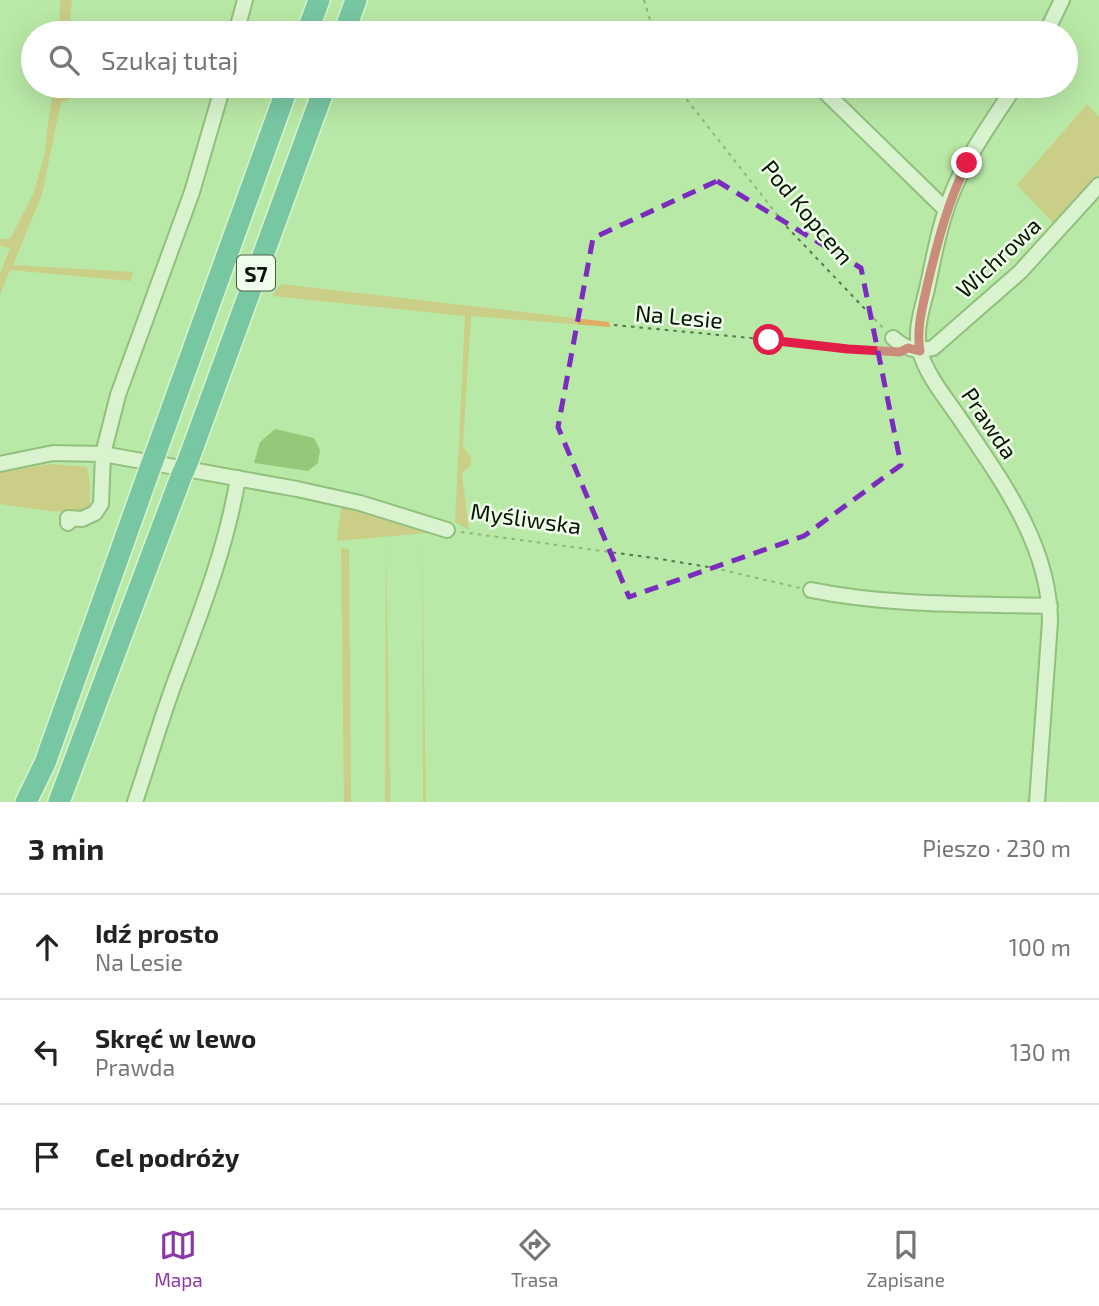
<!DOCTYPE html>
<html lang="pl">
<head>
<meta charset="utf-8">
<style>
  :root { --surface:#fff; --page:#f2f2f2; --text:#222; --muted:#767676; --line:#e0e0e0; --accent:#8c39a7 }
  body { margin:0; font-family:"Exo 2",sans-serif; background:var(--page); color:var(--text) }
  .stop { position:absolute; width:21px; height:21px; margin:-16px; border:5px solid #e11d48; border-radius:50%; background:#fff }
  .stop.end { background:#e11d48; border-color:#fff; box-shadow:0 2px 7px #0008 }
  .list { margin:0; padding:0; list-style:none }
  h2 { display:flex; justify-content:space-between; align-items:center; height:91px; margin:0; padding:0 28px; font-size:30px }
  h2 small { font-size:23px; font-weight:400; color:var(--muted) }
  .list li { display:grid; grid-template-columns:46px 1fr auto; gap:21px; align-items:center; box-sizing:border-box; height:105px; padding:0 28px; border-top:2px solid var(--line) }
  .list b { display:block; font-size:26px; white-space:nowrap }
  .list p { margin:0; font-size:23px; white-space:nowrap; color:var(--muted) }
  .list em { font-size:23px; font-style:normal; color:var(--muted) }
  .icon { flex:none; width:38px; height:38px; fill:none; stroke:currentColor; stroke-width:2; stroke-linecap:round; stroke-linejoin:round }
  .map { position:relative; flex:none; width:1099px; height:802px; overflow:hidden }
  .search { position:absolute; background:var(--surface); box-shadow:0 7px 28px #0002; left:21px; right:21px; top:21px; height:77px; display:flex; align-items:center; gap:18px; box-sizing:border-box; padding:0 24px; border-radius:38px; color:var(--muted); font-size:26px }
  .sheet { height:406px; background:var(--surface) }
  nav { display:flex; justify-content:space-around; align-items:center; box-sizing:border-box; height:98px; border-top:2px solid var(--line); background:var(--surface); font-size:19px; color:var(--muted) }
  nav a { display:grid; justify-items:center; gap:4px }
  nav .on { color:var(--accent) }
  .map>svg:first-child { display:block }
  .green { fill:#dead62 }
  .water { fill:#66a24a }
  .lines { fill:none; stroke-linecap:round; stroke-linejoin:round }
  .minor-casing { stroke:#618c4e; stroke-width:18 }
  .highway-casing { stroke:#fff; stroke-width:24 }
  .path { stroke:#57774c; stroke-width:2; stroke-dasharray:3.5 5; stroke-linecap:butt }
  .minor { stroke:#fff; stroke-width:14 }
  .highway { stroke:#289d9f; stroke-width:21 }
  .highway-bridge-casing { stroke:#fff; stroke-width:24; stroke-linecap:butt }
  .highway-bridge { stroke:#289d9f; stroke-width:21 }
  .route { stroke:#e11d48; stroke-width:9 }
  .marked { fill:none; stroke:#7b2cbf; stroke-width:5; stroke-dasharray:14 9; stroke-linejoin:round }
  .labels { text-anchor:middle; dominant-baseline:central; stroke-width:5; stroke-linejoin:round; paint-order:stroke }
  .shield { fill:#f0ffeb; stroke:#4c5c47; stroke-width:2 }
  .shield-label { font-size:21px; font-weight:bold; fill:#051601 }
  .street-label { font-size:23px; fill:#051601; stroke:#f0ffeb }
</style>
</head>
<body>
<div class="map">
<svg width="1099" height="802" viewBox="0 0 1099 802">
  <rect width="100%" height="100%" fill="#b9e9a6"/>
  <path class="green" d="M60,0h12l-3,33h-10z
    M58,86h11v15l-8,1 -19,92 -29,71 120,7 -2,9 -121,-11 -10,25v-21l10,-26 -10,-2v-7h10l24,-47 10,-36 8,-61 6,-2z
    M1087,104l12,13v58l-44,50 -38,-40z
    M281,284l328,38 1,5 -139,-11 -8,130 8,12 -1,8 -8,7 7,57 -14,-8 10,-206 -193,-20z
    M51,464l36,3 3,15v25l-5,6 -35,-2 -50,-7v-32z
    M341,508l16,2 69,19v4l-89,8z
    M422,544l4,258h-3z
    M386,547l4,235v20h-5z
    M341,548l8,1 2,253h-7z"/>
  <path class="water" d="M275,429l39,9 6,12 -2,13 -10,8 -54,-8 6,-21z"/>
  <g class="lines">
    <g class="minor-casing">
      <path id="minor" d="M236,33l9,-33
        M1046,33l16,-33
        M819,86l127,124
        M1015,86c-22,34 -47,68 -62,105 -13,31 -19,65 -26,98 -5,20 -13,43 -7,63 7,23 24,44 38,64 41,61 92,128 92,206l-13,180
        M893,338c13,11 23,14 40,10l87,-76 79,-87
        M0,464l53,-11 50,1 194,35 63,14 87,27
        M68,523v-5l14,1 13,-6 6,-9 2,-50 15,-59 74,-203 31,-106
        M811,590c78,16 160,14 239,16
        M135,802c13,-39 25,-79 39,-118 25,-67 52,-134 64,-206"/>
    </g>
    <g class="highway-casing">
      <path id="highway" d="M307,33l12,-33
        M344,33l12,-33
        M155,455l133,-369
        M188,461l137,-375
        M26,802l19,-39 104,-292
        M59,802l122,-325"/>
    </g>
    <path class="path" d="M644,0l10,33
      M676,86l110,140 98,103
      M614,325l274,26
      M461,532l193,26 60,10 86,20"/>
    <use href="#minor" class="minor"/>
    <use href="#highway" class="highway"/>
    <g class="highway-bridge-casing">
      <path id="highway-bridge" d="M149,471l6,-16
        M181,477l7,-16"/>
    </g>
    <use href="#highway-bridge" class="highway-bridge"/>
  </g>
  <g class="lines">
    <path class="route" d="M769,340l79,9 52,3 8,-4 12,3c-4,-23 3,-46 8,-69 10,-42 20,-80 39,-119"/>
  </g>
  <path d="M0 0H1099V802H0ZM717,181l144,87 40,197 -97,71 -175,61 -71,-170 35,-189z" fill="#b9e9a6" fill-opacity=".55" fill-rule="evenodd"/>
  <path class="marked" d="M717,181l144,87 40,197 -97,71 -175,61 -71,-170 35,-189z"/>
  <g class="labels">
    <rect class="shield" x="237" y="255.5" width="38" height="35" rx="5"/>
    <g class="shield-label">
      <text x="256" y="273">S7</text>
    </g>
    <g class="street-label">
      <text transform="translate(808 212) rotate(50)">Pod Kopcem</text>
      <text transform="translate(998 257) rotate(-43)">Wichrowa</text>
      <text transform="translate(679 316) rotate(5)">Na Lesie</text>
      <text transform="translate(990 423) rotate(56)">Prawda</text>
      <text transform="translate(526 518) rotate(8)">Myśliwska</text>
    </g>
  </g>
</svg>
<div class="stop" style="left:769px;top:340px"></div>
<div class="stop end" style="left:967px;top:163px"></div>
<div class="search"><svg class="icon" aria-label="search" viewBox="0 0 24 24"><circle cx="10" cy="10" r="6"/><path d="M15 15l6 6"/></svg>Szukaj tutaj</div>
</div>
<section class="sheet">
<h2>3 min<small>Pieszo · 230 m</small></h2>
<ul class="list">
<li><svg class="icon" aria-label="ahead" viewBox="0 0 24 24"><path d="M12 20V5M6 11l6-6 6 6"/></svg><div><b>Idź prosto</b><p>Na Lesie</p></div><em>100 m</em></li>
<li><svg class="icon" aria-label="left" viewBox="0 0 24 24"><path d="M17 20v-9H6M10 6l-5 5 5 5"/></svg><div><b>Skręć w lewo</b><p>Prawda</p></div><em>130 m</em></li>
<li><svg class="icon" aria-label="arrive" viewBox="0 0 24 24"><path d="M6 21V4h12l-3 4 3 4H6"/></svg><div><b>Cel podróży</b></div></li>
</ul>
</section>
<nav>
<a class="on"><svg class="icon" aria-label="map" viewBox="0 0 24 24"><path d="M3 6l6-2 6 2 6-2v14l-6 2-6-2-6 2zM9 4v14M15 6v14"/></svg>Mapa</a>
<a><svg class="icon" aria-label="directions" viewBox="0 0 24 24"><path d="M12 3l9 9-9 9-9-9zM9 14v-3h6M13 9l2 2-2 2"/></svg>Trasa</a>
<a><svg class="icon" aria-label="saved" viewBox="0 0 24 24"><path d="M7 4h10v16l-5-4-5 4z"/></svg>Zapisane</a>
</nav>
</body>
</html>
